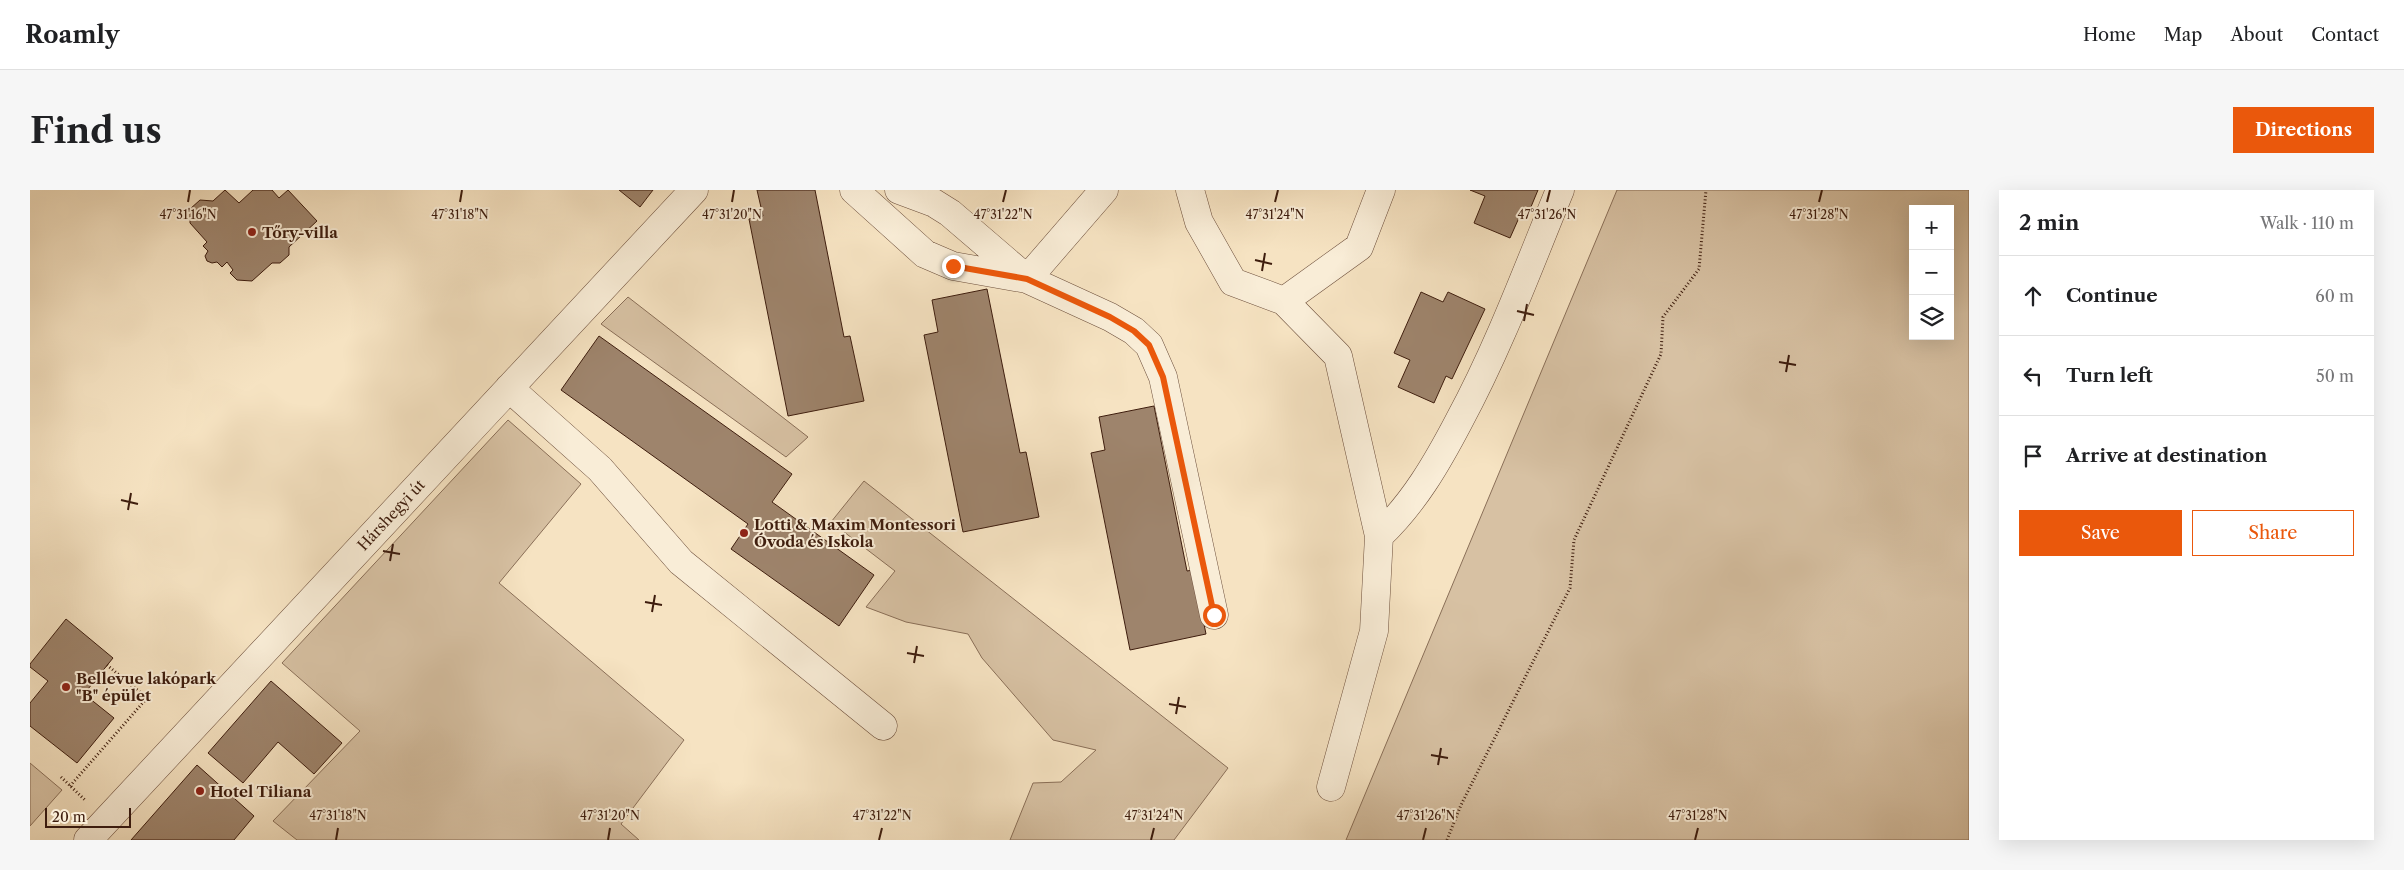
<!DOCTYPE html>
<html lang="en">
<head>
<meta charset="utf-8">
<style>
  :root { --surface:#fff; --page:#f6f6f6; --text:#202124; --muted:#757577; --line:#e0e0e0; --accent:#ea580c }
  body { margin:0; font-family:"Libre Caslon Text",serif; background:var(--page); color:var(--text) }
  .controls { position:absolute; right:15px; top:15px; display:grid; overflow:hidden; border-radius:0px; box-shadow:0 5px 20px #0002 }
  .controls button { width:45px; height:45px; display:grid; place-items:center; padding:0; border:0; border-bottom:1px solid var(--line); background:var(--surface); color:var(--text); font:25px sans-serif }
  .scale { position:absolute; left:15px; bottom:12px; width:86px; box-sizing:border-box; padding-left:5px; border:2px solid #3e1d0e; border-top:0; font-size:14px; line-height:18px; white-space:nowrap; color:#3e1d0e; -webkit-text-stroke:4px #f9edd7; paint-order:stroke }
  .stop { position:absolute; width:15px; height:15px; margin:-11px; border:4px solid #ea580c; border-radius:50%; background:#fff }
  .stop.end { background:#ea580c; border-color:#fff; box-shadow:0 1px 5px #0008 }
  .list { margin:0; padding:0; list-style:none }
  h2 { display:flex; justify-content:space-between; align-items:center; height:65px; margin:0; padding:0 20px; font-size:21px }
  h2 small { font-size:16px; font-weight:400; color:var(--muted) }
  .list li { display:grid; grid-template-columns:32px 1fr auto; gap:15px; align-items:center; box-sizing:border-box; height:80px; padding:0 20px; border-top:1px solid var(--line) }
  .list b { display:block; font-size:19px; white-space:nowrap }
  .list em { font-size:16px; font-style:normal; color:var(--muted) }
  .actions { display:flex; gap:10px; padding:15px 20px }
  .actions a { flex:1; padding:11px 0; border:1px solid var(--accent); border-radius:0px; text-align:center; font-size:18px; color:var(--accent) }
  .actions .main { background:var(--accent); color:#fff }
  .icon { flex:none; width:28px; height:28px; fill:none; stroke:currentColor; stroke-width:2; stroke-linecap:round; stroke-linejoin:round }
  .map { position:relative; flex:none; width:1939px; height:650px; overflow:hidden; border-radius:0px }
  header { display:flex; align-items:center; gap:30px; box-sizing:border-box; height:70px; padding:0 25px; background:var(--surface); border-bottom:1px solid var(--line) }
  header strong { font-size:24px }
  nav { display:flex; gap:28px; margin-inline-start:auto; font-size:18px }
  .intro { display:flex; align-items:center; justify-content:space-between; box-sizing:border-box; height:120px; padding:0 30px }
  h1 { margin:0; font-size:35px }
  .button { padding:12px 22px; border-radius:0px; background:var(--accent); color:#fff; font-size:18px; font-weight:700 }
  main { display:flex; gap:30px; padding:0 30px }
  aside { flex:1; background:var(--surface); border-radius:0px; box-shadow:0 5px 20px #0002 }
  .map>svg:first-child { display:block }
  .green { fill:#d7c1a3; stroke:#8a6f58; fill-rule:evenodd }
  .building { fill:#9e846c; stroke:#3e1d0e }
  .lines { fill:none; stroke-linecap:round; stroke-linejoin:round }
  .minor-casing { stroke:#6c4e3b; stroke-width:29 }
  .path { stroke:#3e1d0e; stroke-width:3; stroke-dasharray:1 2.5; stroke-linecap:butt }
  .minor { stroke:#f9edd7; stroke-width:28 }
  .route { stroke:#ea580c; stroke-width:6 }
  .ticks { fill:none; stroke:#3e1d0e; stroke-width:2 }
  .poi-dot { fill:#8f2418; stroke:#f9edd7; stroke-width:2 }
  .labels { text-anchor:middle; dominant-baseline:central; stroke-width:4; stroke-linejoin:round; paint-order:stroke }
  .poi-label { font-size:15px; font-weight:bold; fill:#3e1d0e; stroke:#f9edd7; text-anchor:start }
  .street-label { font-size:15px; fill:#3e1d0e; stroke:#f9edd7 }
  .ticks-label { font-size:12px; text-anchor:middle; fill:#3e1d0e; stroke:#f9edd7; stroke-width:4; stroke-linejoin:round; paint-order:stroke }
</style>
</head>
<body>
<header>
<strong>Roamly</strong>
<nav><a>Home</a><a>Map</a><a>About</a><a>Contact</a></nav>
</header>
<div class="intro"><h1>Find us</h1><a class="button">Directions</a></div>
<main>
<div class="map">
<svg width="1939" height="650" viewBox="0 0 1939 650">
  <rect width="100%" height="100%" fill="#f6e3c2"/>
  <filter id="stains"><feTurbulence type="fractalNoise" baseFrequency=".004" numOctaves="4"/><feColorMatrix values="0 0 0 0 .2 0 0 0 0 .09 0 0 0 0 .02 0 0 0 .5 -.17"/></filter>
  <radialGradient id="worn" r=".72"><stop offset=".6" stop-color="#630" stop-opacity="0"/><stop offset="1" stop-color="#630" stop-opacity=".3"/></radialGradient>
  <path class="green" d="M1587,0h352v650h-623zM1883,19h37v127h-37z
    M598,107l180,140 -22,20 -185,-133z
    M478,230l73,64 -82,99 185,157 -63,84 18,16h-342l-24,-19 87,-90 -78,-68z
    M834,291l364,287 -54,72h-164l23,-57 28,-1 35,-32 -43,-10 -71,-82 -14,-24 -62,-12 -40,-15 29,-36 -64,-49z
    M0,573l32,27 -32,36z"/>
  <path class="building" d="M195,0l14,13 14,-13h19l7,8 9,-8 29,31 -28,26v8l-9,8h-8l-20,18 -15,-1 -7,-7 3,-3 -6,-8 -5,5 -5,-5 -5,1 -5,-2 -2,-5 3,-5 -5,-5 4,-4 -17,-19v-14l10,-9 13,1z
    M589,0h34l-13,17z
    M727,0h58l29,147 6,-1 14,65 -76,15 -39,-197 14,-3z
    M1440,0h68l-10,24 -6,-3 -12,27 -36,-15 11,-27z
    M957,99l33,164 6,-1 13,65 -76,15 -39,-197 14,-3 -6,-32z
    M1391,102l22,10 5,-10 37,17 -33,70 -6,-3 -12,27 -36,-16 12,-27 -16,-7z
    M569,146l193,138 -20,28 102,73 -35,51 -108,-77 17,-25 -187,-134z
    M1124,216l33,165 6,-1 13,64 -76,16 -39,-197 14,-3 -6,-33z
    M36,429l47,39 -29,36 30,24 -37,45 -47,-37v-23l18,-22 -18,-14v-3z
    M241,491l71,62 -28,31 -36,-32 -35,41 -35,-30z
    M167,575l57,51 -20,24h-103z"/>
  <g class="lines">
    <g class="minor-casing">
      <path id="minor" d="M824,0l71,64 28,12 74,13 83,38 24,14 15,14 14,32 51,238
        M869,0l35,13 16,10 77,66 77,-89
        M1160,0l9,32 34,60 51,19 75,-54 22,-57
        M1254,111l54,55 41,180 -5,95 -43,156
        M479,198l91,81 81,93 202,164
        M1349,346c35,-33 58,-73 80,-115 40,-74 69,-153 101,-231
        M58,650l606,-650"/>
    </g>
    <path class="path" d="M31,587l25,24
      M40,596l77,-88 -40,-33
      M1417,650l14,-35 109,-217 4,-48 87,-186 2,-37 36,-48 7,-79"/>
    <use href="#minor" class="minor"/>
  </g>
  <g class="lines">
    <path class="route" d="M923,76l74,13 83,38 24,14 15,14 14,32 51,238"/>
  </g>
  <path class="ticks" d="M158,12l2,-12M430,12l2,-12M702,12l2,-12M973,12l3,-12M1245,12l3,-12M1517,12l3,-12M1789,12l3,-12M1225,70l17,4M1232,81l3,-18M1487,121l17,4M1494,131l3,-17M1749,172l17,3M1756,182l3,-17M91,310l17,4M98,320l3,-17M353,361l17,3M360,371l3,-17M615,412l17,3M622,422l3,-17M877,463l17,3M884,473l3,-17M1139,514l17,3M1146,524l3,-17M1401,565l17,3M1408,575l3,-17M306,650l2,-12M578,650l2,-12M849,650l3,-12M1121,650l3,-12M1393,650l3,-12M1665,650l3,-12"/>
  <g class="poi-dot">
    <circle cx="222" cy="42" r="5"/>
    <circle cx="714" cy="343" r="5"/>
    <circle cx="36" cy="497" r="5"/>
    <circle cx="170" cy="601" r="5"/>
  </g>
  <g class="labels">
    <g class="poi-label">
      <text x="232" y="42">Tőry-villa</text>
      <text x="724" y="334">Lotti &amp; Maxim Montessori<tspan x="724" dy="17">Óvoda és Iskola</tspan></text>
      <text x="46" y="488">Bellevue lakópark<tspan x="46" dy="17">"B" épület</tspan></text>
      <text x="180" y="601">Hotel Tiliana</text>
    </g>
    <g class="street-label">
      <text transform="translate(361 325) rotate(-47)">Hárshegyi út</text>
    </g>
  </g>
  <g class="ticks-label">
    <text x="158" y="29">47°31'16"N</text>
    <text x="430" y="29">47°31'18"N</text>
    <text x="702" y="29">47°31'20"N</text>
    <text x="973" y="29">47°31'22"N</text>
    <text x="1245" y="29">47°31'24"N</text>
    <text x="1517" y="29">47°31'26"N</text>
    <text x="1789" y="29">47°31'28"N</text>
    <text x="308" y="630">47°31'18"N</text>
    <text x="580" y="630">47°31'20"N</text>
    <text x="852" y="630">47°31'22"N</text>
    <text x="1124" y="630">47°31'24"N</text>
    <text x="1396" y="630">47°31'26"N</text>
    <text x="1668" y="630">47°31'28"N</text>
  </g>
  <rect width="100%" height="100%" filter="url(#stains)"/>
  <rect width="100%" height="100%" fill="url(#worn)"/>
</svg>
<div class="controls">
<button>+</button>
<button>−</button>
<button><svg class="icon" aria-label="layers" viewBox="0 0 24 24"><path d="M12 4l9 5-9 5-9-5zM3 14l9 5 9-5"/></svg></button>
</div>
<div class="scale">20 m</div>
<div class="stop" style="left:1184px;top:425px"></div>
<div class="stop end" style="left:923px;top:76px"></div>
</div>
<aside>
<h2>2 min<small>Walk · 110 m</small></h2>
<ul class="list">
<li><svg class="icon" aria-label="ahead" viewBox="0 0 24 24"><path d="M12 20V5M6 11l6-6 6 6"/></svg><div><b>Continue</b></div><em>60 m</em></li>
<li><svg class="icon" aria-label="left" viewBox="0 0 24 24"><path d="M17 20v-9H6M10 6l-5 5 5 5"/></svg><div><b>Turn left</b></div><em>50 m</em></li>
<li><svg class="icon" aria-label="arrive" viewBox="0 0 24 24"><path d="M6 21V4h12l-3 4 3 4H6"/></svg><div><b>Arrive at destination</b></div></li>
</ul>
<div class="actions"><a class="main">Save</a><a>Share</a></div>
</aside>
</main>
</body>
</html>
